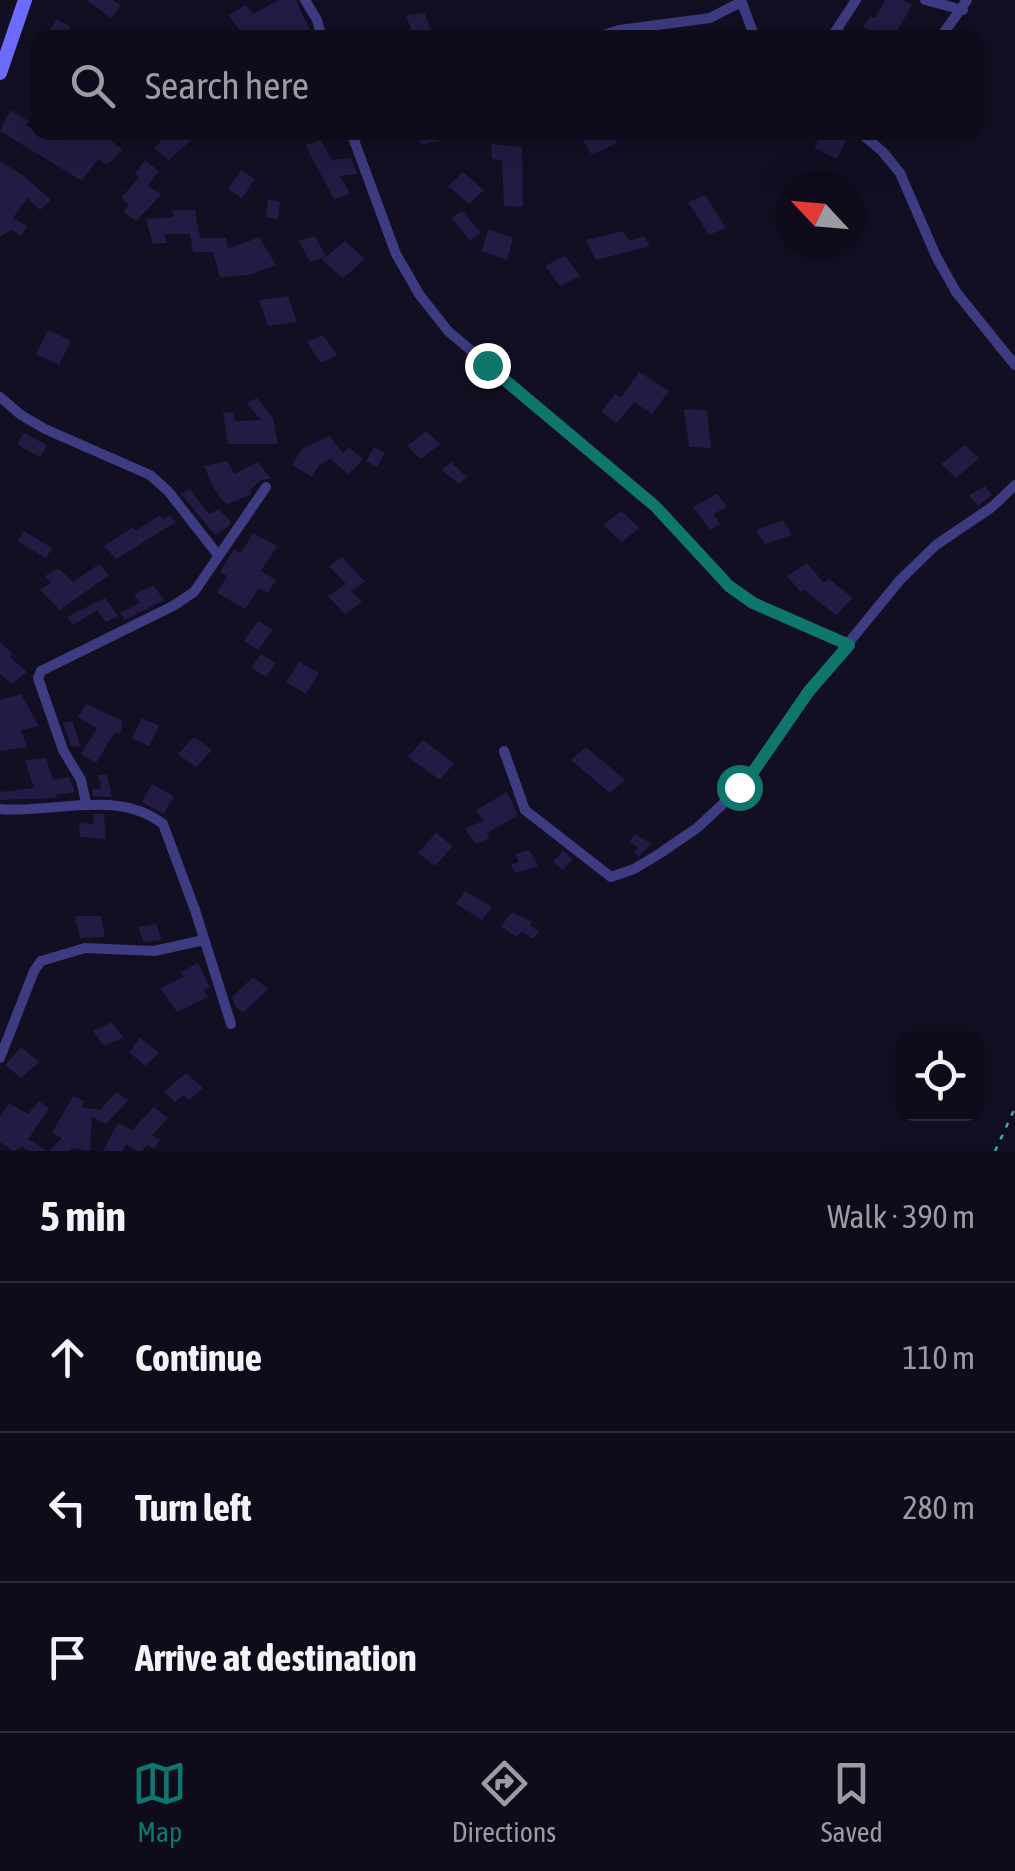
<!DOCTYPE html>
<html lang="en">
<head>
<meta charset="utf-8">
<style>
  :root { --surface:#0e0b1a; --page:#1c1927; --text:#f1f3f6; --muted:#9b9ba2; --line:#2e2b39; --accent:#0f766e }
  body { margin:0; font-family:"Asap Condensed",sans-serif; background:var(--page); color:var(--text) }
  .controls { position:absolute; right:30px; bottom:30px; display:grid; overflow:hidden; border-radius:20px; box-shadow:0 10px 40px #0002 }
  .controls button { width:90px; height:90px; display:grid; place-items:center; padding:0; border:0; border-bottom:2px solid var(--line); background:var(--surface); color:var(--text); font:50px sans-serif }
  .compass { position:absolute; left:775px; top:170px; width:90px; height:90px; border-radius:50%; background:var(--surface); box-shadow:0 10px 40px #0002; rotate:296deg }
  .stop { position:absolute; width:30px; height:30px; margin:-22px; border:8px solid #0f766e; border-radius:50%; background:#fff }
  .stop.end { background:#0f766e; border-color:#fff; box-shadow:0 2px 10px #0008 }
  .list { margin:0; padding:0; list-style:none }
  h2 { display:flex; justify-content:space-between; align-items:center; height:130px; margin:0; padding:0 40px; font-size:42px }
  h2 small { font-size:32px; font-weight:400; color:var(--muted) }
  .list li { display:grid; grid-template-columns:65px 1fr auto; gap:30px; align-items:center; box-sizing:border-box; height:150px; padding:0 40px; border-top:2px solid var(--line) }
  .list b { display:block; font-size:38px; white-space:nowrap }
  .list em { font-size:32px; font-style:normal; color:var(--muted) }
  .icon { flex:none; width:55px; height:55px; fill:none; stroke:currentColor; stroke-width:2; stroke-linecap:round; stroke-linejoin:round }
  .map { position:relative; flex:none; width:1015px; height:1151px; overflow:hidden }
  .search { position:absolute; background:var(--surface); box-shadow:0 10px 40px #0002; left:30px; right:30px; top:30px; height:110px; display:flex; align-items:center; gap:25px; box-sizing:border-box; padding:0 35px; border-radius:20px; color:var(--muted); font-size:38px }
  .sheet { height:580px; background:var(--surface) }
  nav { display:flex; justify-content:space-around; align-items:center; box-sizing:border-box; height:140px; border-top:2px solid var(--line); background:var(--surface); font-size:28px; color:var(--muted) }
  nav a { display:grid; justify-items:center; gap:5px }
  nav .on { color:var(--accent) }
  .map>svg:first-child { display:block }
  .building { fill:#231b43 }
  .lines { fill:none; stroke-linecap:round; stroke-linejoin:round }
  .path { stroke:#32b2a8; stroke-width:2.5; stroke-dasharray:5 8; stroke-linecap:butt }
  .minor { stroke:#3d3b81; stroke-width:10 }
  .secondary { stroke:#6d6bfb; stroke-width:14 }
  .route { stroke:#0f766e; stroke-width:12 }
</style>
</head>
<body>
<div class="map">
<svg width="1015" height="1151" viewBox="0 0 1015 1151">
  <rect width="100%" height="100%" fill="#120f23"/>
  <path class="building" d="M86,0h27l8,6 -10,12z
    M279,0h17l17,37 -67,1 -18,-23 18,-10 7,9z
    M885,0h18l9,5 -19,33h-12l-18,-12 8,-10 4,2z
    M425,13l8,25h-19l-8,-23z
    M56,19l15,8 -6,11 -15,-8z
    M10,110l19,11 -3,4 12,7h73l-4,6 16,12 -16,15 -9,-6 -16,22 -82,-50z
    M170,132h30l-31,28 -15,-12z
    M415,132h44v4l-38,9z
    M578,132h32l7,11 -25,12z
    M822,132l26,4 -11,23 -23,-11z
    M321,140l11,20 19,-2 6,16 -17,2 10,18 -16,5 -29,-54z
    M491,144l31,3 1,60 -19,-1 -2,-46 -10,-1z
    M145,160l14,11 -11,15 13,9 -25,26 -13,-9 6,-8 -8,-6 18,-21 -4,-3z
    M0,161l24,15 27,24 -11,10 -13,-12 -14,20 14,8 -6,10 -10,-6 -11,7z
    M241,170l14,9 -13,19 -14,-9z
    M463,172l21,18 -15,14 -21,-18z
    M705,195l21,33 -17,7 -21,-33z
    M268,199l12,3 -2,18 -12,-3z
    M172,210h23l5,28h26l2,11 31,-12 17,28 -27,10 -29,2 -7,-25h-20l-3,-18h-26l3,9 -14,1 -7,-25 28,-2z
    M462,211l19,22 -11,7 -19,-22z
    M488,229l25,9 -6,22 -25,-9z
    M623,231l7,10 14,-5 6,10 -54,14 -10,-20z
    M315,236l11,21 19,-16 20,18 -22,19 -21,-18 3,-3 -15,5 -11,-21z
    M565,256l15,20 -20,10 -15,-20z
    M288,296l9,26 -29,4 -9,-26z
    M48,330l23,11 -12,24 -23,-11z
    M323,335l14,20 -16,8 -14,-21z
    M639,372l30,19 -17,23 -18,-12 -17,21 -16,-11 14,-18 6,3z
    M257,398l16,20 5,26h-50l-5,-32 11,1 1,8 26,-1 -14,-17z
    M684,409l23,1 4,38 -22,-1z
    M426,431l14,13 -19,15 -14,-13z
    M24,433l23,12 -7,12 -23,-12z
    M329,436l14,17 6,-5 14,11 -14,15 -19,-15 -11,6 -7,12 -20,-12 10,-16z
    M965,445l14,13 -23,20 -15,-14z
    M374,447l11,6 -8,14 -11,-6z
    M227,461l7,13 24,-12 13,17 -10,1 -10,9v5l-25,11 -13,-18 -9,-21z
    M451,462l16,15 -8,7 -17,-14z
    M985,486l7,9 -14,11 -9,-11z
    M190,489l19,25 10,-5 12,13 -3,5 -13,8 -34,-41z
    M717,494l10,13 -14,7 7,10 -10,6 -17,-23z
    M621,511l18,17 -17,14 -19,-17z
    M160,515l4,4 6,-4 6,7 -60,37 -12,-13 29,-19 3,4z
    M783,520l9,15 -27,9 -9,-14z
    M24,531l28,17 -6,10 -29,-17z
    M253,533l24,13 -16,25 15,9 -8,13 -9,-5 -14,21 -28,-16 10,-17 -7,-4 14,-23 7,4z
    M342,557l23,25 -14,9 11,11 -17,12 -17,-18 18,-12 -17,-18z
    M807,563l17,20 5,-4 24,19 -17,17 -32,-25 -3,2 -14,-16z
    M99,564l10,11 -49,35 -20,-20 11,-7 -6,-7 13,-8 15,14z
    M154,586l10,14 -39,20 -5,-7 20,-10 -6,-9z
    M105,598l13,18 -12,6 -9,-12 -24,15 -6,-8z
    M258,621l15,9 -15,20 -14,-9z
    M0,642l13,12 -3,3 17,15 -15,12 -12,-10z
    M261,654l15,9 -10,14 -15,-9z
    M299,662l20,11 -13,21 -20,-12z
    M21,694l18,32 -18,4 6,17 -27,4v-51z
    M86,704l37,17 -3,13 -5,-2 -19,31 -15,-9 16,-26 -19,-11z
    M142,718l17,8 -10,20 -17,-8z
    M72,721l9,26 -10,-1 -8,-23z
    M194,737l18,13 -16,17 -18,-13z
    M423,740l31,23 -14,17 -32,-23z
    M586,747l39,33 -15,13 -39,-33z
    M46,758l7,22 16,-3 6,15 -19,3 1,3 -57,2v-8l34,-4 -9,-28z
    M98,775h9l5,22 -19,-1 -1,-7h9z
    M152,784l22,12 -10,18 -22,-12z
    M507,792l11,23 -31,18 3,5 -15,6 -10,-16 19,-7 -8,-11z
    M93,814h11l2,25 -26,-2 -1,-14 15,1z
    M436,833l17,13 -18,20 -17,-13z
    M635,834l17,10 -13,12 -5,-3 4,-6 -9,-5z
    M529,850l9,16 -23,7 -4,-8 8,-3 -4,-8z
    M563,851l10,8 -10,11 -10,-8z
    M465,891l27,16 -10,13 -26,-16z
    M512,912l20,10 -2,3 9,7 -6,7 -11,-8 -6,6 -15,-11z
    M75,916h26l4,21 -25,1z
    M156,924l6,16 -18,2 -6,-15z
    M198,963l12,24 -7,3 5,7 -31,15 -17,-24 24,-11 -3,-5z
    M253,977l15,12 -25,24 -8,-7 -3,-9z
    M112,1022l11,16 -19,8 -11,-15z
    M140,1038l19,15 -14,13 -16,-14z
    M21,1047l18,15 -18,16 -16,-13z
    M186,1073l17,15 -14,12 -5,-5 -9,7 -11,-10z
    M116,1092l12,8 -22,24 -14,-7 -2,34 -17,-3 -4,3h-20l13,-13 -10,-5 21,-37 11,5 -3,6 19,3z
    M39,1101l10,8 -21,30 19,12h-18l-7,-4 -9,4 -13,-9v-26l9,-13 19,11z
    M154,1107l14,11 -16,17 8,5 -6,9 -7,-4 -5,6h-5l-11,-7 -4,7h-19l15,-28 14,7z"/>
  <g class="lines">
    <path class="path" d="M995,1151l20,-43"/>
    <path class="minor" d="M305,0l12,20 5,18
      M741,0l14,38
      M925,0l38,10
      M595,38l24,-8 91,-12 31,-16
      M831,38l25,-38
      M940,38l27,-38
      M351,132l45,122 23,40 29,37 207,175 74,80 24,17 96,42
      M859,132l23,19 18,22 36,83 20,36 59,73
      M0,397l21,18 24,14 105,46 18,16 50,64
      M504,751l21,59 86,67 23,-8 25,-15 38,-26 28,-26 28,-29 56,-82 91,-111 36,-35 56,-38 23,-22
      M86,803l-5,-23 -18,-30 -25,-72 3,-7 132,-65 21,-14 72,-105
      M0,809c53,5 117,-21 163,15l32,86 36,114
      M0,1058l34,-87 7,-10 44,-13 69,3 50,-11"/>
    <path class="secondary" d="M0,73l25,-73"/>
  </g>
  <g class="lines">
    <path class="route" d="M487,365l168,141 74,80 24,17 96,42 -40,46 -56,81 -14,15"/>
  </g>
</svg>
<div class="controls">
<button><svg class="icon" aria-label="locate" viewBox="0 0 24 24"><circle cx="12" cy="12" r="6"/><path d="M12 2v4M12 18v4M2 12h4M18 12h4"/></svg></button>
</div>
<svg class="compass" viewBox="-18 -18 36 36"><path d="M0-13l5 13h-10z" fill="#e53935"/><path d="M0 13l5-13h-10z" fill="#9b9ba2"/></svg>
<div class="stop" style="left:739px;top:787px"></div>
<div class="stop end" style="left:487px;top:365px"></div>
<div class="search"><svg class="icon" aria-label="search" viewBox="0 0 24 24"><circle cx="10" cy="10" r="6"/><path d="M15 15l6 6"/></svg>Search here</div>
</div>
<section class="sheet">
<h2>5 min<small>Walk · 390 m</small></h2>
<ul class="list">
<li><svg class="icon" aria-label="ahead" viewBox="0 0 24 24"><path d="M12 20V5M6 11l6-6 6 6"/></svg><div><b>Continue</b></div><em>110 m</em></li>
<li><svg class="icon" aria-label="left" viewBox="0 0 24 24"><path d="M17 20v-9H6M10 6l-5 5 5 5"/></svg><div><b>Turn left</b></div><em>280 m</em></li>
<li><svg class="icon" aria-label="arrive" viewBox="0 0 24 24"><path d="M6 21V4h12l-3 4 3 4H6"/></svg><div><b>Arrive at destination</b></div></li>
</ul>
</section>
<nav>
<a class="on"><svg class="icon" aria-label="map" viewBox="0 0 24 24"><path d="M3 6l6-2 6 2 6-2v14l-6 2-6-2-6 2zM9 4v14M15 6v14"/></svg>Map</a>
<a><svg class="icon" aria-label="directions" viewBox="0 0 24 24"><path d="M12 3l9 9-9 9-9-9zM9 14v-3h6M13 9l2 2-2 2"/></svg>Directions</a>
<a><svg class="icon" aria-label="saved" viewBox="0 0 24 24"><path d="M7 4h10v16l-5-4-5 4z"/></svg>Saved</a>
</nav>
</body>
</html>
